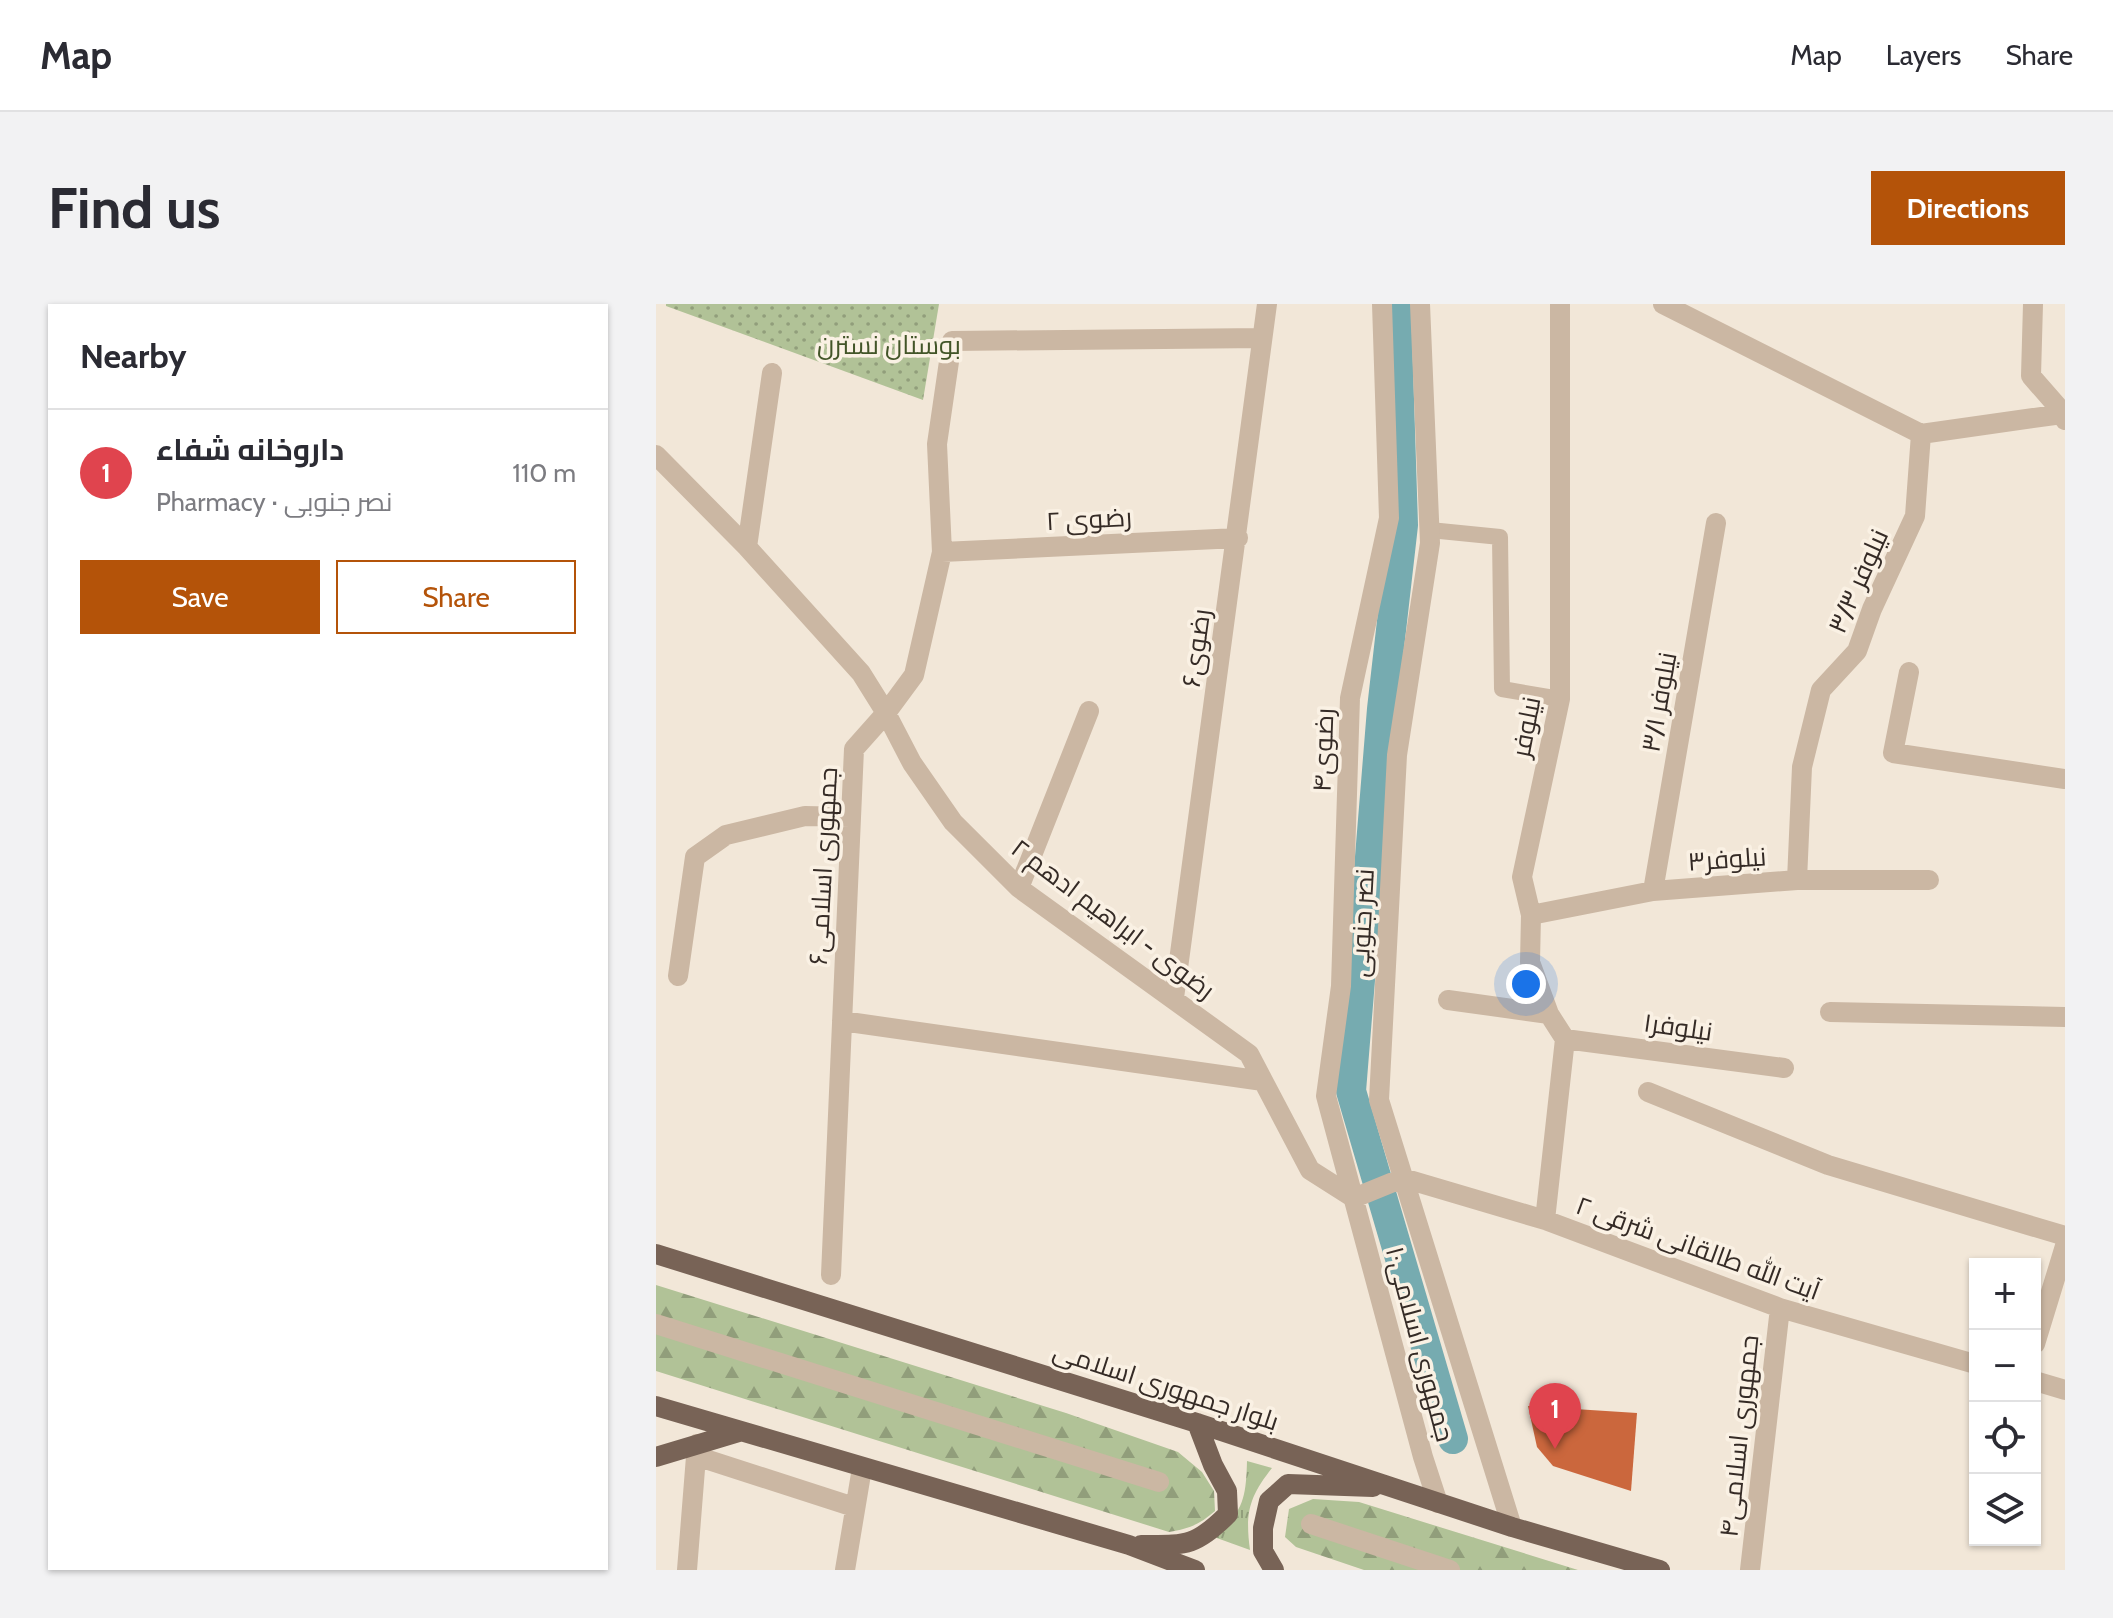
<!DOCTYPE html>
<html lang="en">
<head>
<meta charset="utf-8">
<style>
  :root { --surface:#fff; --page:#f2f2f3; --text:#2b2b33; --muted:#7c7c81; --line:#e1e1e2; --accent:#b45309 }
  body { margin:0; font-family:Cabin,Cairo,sans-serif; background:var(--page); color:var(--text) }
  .controls { position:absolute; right:24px; bottom:24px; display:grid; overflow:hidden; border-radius:0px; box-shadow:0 2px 6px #0004 }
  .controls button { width:72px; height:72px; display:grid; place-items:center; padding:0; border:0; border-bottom:2px solid var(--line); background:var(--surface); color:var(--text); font:40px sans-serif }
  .you { position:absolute; left:870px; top:680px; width:28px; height:28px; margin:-20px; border:6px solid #fff; border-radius:50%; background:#1a73e8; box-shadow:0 0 0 12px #1a73e833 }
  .badge { display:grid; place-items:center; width:52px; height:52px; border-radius:50%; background:var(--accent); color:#fff; font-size:26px; font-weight:700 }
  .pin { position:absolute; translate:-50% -66px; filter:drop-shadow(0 2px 4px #0008) }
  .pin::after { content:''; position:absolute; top:42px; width:28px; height:24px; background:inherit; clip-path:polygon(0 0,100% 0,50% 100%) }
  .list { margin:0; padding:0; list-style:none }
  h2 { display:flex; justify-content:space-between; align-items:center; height:104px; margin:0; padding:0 32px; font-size:34px }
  h2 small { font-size:26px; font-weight:400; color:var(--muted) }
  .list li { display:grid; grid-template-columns:52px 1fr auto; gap:24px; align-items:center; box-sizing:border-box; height:128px; padding:0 32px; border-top:2px solid var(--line) }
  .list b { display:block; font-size:30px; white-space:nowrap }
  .list p { margin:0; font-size:26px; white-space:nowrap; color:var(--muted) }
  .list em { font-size:26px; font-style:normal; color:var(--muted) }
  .actions { display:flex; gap:16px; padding:24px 32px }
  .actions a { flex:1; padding:18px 0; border:2px solid var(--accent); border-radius:0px; text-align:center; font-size:28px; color:var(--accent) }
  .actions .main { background:var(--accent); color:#fff }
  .icon { flex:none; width:44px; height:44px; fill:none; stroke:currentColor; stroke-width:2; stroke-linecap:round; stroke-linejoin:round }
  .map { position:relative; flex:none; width:1409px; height:1266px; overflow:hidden; border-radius:0px }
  header { display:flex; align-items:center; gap:48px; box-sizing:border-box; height:112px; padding:0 40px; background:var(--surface); border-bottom:2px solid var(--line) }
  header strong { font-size:38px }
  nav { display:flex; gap:44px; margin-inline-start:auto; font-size:28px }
  .intro { display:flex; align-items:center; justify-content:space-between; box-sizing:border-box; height:192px; padding:0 48px }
  h1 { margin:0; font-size:56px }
  .button { padding:20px 36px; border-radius:0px; background:var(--accent); color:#fff; font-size:28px; font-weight:700 }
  main { display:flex; gap:48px; padding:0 48px }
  aside { flex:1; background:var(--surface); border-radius:0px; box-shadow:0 2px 6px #0004 }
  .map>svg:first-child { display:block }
  .grass { fill:url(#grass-tufts) }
  .forest { fill:url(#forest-firs) }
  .park { fill:url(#park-dots) }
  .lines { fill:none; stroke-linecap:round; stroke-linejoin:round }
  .canal { stroke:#76abb0; stroke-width:30 }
  .building { fill:#cb673d }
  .lane { stroke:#cbb7a3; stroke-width:16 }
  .street { stroke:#cbb7a3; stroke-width:20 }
  .primary { stroke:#786356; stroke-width:20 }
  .labels { text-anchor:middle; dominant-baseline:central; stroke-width:7; stroke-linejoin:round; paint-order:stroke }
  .park-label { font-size:26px; fill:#425528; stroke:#faf1e4 }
  .street-label { font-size:26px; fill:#352b26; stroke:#faf1e4 }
</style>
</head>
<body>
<header>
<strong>Map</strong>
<nav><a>Map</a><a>Layers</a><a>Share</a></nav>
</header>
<div class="intro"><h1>Find us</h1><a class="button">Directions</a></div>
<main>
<aside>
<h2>Nearby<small></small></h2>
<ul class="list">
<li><span class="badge" style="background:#e0444e">1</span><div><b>داروخانه شفاء</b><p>Pharmacy · نصر جنوبی</p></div><em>110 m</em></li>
</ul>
<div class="actions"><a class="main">Save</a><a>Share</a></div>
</aside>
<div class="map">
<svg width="1409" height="1266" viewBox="0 0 1409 1266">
  <defs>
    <pattern id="grass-tufts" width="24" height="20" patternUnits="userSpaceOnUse" patternTransform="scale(2)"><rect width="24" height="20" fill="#b1c297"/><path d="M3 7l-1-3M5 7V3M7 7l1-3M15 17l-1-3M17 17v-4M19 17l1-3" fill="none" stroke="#919e7b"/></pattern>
    <pattern id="forest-firs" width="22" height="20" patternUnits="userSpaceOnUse" patternTransform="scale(2)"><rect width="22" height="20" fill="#b1c297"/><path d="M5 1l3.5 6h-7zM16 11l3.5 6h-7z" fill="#919e7b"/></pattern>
    <pattern id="park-dots" width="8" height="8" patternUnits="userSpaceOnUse" patternTransform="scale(2)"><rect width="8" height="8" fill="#b1c297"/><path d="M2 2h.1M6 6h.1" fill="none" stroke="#919e7b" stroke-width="1.8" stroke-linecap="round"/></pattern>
  </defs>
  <rect width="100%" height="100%" fill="#f2e7d8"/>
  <path class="grass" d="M591,1157l25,7c-23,29 -27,45 -22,82l-36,-13c29,-25 32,-38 33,-76z"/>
  <path class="forest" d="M0,981l410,128 112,39 24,20 12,19 1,20c-15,13 -26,18 -46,21l-513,-161z
    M657,1195l46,3 219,68h-214l-68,-23 -11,-10 4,-28z"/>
  <path class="park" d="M10,0h273l-16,96 -257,-94z"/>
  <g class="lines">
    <path class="canal" d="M740,0l7,221 -21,184 -31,382 102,348"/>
  </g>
  <path class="building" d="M872,1102l109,7 -6,78 -78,-25 -16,-19z"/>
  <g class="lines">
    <path class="lane" d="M774,226l70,7 2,152 58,10"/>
    <path class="street" d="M726,0l7,214 -39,180 -9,288 -15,110 97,361 15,46
      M764,0l10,239 -33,212 -18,345 133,427
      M1007,0l258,130 141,-20 3,6
      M1377,0l-2,72 34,39
      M0,151l91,92 114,126 25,40 26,50 41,59 66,66 230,166 61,116 44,28
      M91,243l25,-174
      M286,248l296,-14
      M1253,368l-16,81 172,26
      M1141,576l5,-113 19,-77 36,-39 15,-42 43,-93 6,-82
      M363,584l70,-177
      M997,587l63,-368
      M875,611l122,-24 144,-11h132
      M22,672l17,-119 31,-22 79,-19 45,1
      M518,694l93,-694
      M792,696l101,14
      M1174,708l235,5
      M186,717l421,60
      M909,735l219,29
      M992,788l180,73 237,71
      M747,874l142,42 235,88 195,56
      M698,894l49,-20
      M889,916l20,-181 -16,-25 -19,-52 1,-47 -9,-38 38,-178v-395
      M175,971l23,-526 32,-36 28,-38 28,-123 -5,-108 15,-103 310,-3
      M0,1020l503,158
      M1379,1040l30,-98
      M1379,1077l30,9
      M40,1152l158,51
      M655,1220l139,46
      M31,1266l10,-126
      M189,1266l17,-102
      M1094,1266l30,-262"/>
    <path class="primary" d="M0,950l541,169 315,104 148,43
      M0,1102l473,139 66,25
      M0,1153l83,-25
      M485,1241c45,0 54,2 87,-31l-1,-23 -14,-26 -16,-42
      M618,1266l-11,-19v-23l6,-27 19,-17 85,3"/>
  </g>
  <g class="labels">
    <g class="park-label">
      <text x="233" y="41">بوستان نسترن</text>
    </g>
    <g class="street-label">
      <text transform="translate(433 215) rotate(-3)">رضوی ۲</text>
      <text transform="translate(1202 277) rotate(-66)">نیلوفر ۳/۳</text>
      <text transform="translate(540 344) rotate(-82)">رضوی۶</text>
      <text transform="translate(1003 398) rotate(-80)">نیلوفر ۳/۱</text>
      <text transform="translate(870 423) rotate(-79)">نیلوفر</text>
      <text transform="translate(667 446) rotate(-88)">رضوی۴</text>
      <text transform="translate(1071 555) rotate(-4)">نیلوفر۳</text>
      <text transform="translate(167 562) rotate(-87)">جمهوری اسلامی۶</text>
      <text transform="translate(457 615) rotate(37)">رضوی - ابراهیم ادهم ۲</text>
      <text transform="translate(706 619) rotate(-87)">نصر جنوبی</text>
      <text transform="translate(1022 723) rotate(8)">نیلوفر۱</text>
      <text transform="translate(1042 944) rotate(20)">آیت الله طالقانی شرقی ۲</text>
      <text transform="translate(764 1040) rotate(75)">جمهوری اسلامی۱۰</text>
      <text transform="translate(510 1082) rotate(18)">بلوار جمهوری اسلامی</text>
      <text transform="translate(1083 1132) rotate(-84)">جمهوری اسلامی۴</text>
    </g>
  </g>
</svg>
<div class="controls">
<button>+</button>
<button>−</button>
<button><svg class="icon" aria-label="locate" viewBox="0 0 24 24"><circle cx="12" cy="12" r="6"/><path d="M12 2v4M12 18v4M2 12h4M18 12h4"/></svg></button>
<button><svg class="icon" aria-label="layers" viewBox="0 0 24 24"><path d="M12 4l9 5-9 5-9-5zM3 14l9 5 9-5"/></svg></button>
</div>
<div class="you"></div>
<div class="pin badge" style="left:899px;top:1145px;background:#e0444e">1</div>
</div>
</main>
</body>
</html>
